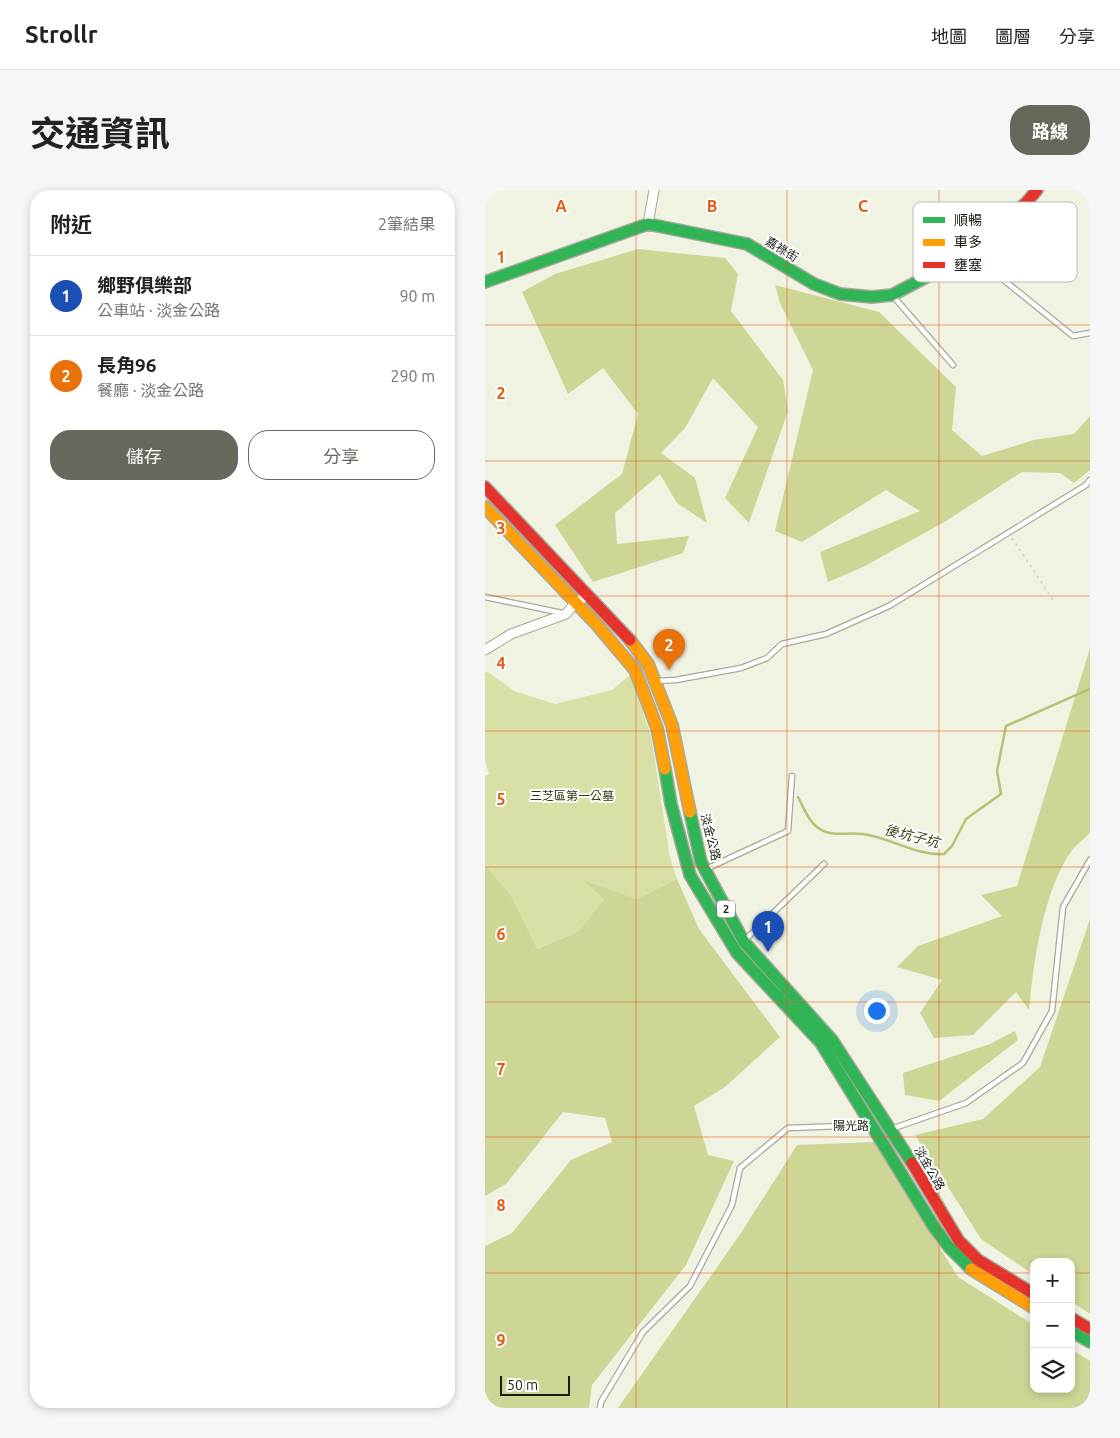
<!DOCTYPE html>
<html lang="zh-TW">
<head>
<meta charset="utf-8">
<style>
  :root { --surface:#fff; --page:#f6f6f6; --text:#222; --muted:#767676; --line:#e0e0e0; --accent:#66685b }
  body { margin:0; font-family:Ubuntu,"Noto Sans TC",sans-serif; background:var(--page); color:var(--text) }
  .controls { position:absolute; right:15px; bottom:15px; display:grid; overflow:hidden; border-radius:10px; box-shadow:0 2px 8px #0003 }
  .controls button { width:45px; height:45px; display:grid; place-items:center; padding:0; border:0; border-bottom:1px solid var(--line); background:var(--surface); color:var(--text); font:25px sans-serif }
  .scale { position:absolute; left:15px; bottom:12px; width:70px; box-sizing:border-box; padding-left:5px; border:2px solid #1b1d13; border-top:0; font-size:14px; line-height:18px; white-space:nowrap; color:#1b1d13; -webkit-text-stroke:4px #fff; paint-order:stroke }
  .you { position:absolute; left:391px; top:820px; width:18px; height:18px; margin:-12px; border:4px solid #fff; border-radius:50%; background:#1a73e8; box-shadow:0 0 0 8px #1a73e833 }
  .badge { display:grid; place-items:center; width:32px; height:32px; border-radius:50%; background:var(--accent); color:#fff; font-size:16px; font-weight:700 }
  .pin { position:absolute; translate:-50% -41px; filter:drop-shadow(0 1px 2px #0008) }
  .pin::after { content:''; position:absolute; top:26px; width:18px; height:15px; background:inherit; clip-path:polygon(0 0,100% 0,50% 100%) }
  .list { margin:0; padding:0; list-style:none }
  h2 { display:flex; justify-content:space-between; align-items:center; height:65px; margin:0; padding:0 20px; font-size:21px }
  h2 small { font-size:16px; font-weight:400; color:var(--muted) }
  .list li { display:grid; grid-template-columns:32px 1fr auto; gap:15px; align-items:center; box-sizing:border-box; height:80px; padding:0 20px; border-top:1px solid var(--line) }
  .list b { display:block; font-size:19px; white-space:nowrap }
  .list p { margin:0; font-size:16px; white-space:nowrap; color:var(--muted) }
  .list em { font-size:16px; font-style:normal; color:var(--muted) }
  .actions { display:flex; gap:10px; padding:15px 20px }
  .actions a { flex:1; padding:11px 0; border:1px solid var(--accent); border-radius:20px; text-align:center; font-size:18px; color:var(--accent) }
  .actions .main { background:var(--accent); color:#fff }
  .icon { flex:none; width:28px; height:28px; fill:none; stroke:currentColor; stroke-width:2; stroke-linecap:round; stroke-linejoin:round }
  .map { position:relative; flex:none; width:605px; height:1218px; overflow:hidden; border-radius:20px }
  header { display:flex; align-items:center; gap:30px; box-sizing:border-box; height:70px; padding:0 25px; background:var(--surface); border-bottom:1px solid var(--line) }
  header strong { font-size:24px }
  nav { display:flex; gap:28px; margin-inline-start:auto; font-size:18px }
  .intro { display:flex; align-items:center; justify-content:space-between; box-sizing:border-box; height:120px; padding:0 30px }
  h1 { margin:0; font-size:35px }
  .button { padding:12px 22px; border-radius:20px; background:var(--accent); color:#fff; font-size:18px; font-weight:700 }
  main { display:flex; gap:30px; padding:0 30px }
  aside { flex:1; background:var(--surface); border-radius:20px; box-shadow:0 2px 8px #0003 }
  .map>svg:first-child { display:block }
  .green { fill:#d8e0a5 }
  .forest { fill:#cdd695 }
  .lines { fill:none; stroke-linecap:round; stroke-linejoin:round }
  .stream { stroke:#b6c172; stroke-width:2.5 }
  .lane-casing { stroke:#a6a99c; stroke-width:7 }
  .street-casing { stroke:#a6a99c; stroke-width:11 }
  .fast-casing { stroke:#a6a99c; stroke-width:14 }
  .slow-casing { stroke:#a6a99c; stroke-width:14 }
  .jam-casing { stroke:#a6a99c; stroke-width:14 }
  .path { stroke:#d5d5d1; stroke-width:2; stroke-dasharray:2.5 4; stroke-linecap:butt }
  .lane { stroke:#fdfdfb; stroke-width:4.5 }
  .street { stroke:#fdfdfb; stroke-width:9 }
  .fast { stroke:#30b455; stroke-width:11 }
  .slow { stroke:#ff9f0a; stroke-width:11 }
  .jam { stroke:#e5322d; stroke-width:11 }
  .grid { fill:none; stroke:#e8590c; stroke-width:1; stroke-opacity:0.55 }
  .labels { text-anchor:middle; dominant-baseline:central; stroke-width:4; stroke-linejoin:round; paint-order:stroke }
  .shield { fill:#fff; stroke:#5f615a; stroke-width:1 }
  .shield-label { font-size:11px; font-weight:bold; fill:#1b1d13 }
  .street-label { font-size:12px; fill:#1b1d13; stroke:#fff }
  .park-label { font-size:12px; fill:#2f3407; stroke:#fff }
  .water-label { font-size:14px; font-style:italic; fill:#383e12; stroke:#fff }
  .key { fill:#fff; stroke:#bbbbb8; stroke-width:1 }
  .key-label { font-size:14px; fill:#1b1d13 }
  .grid-label { font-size:16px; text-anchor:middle; font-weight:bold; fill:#e8590c; stroke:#fff; stroke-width:4; stroke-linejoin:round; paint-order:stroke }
</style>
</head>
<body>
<header>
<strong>Strollr</strong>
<nav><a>地圖</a><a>圖層</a><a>分享</a></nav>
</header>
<div class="intro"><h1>交通資訊</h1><a class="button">路線</a></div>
<main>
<aside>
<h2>附近<small>2筆結果</small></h2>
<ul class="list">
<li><span class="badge" style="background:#1a4fb4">1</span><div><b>鄉野俱樂部</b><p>公車站 · 淡金公路</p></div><em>90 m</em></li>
<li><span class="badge" style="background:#e8710a">2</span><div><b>長角96</b><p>餐廳 · 淡金公路</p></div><em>290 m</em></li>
</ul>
<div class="actions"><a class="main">儲存</a><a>分享</a></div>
</aside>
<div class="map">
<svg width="605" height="1218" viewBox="0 0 605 1218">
  <rect width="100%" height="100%" fill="#f0f3e2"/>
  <path class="green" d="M3,482l26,19 41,13 57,-14 18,-15 21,61 19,122 7,21 -40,20 -52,-18 19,18 -25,32 -43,18 -26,-55 -25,-29v-89l4,-2 -4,-14v-87z"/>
  <path class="forest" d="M153,59l87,9 13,16 -7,37 52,69 5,31 -39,112 -24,-25 33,-71 -45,-49 -28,50 -24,25 34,25 12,45 -30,-20 -17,-29 -45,39 2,31 72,-8 -6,17 -90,29 -38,-57 67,-51 16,-60 -35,-46 -35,26 -46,-102 33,-18z
    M290,95l104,27 77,75 -4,43 30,26 52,-16 40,-6 16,-18v54l-16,13 -14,-10 -38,-1 -76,49 -83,46 -35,15 -8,-30 100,-41 -34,-21 -84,52 -27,-11 38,-161 -33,-67z
    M605,458v185c-5,5 -12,10 -17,16 -29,37 -40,115 -44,161l-13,-18 -43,43 -39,3 -14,-25 22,-33 -45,-13 21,-21 84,-30 -21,-21 36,-9z
    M0,675l25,29 27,55 42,-18 25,-32 -21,-19 54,19 40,-20 22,50 81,108 -55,50 -31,19 14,49 26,6 -48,104 -94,120 -3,23h-104v-162l27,-13 59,-73 41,-18 -7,-24 -42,-6 -57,72 -21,12z
    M605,729v395l-19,-13v-39h-37v13l-53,-36 -66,-104 68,-16 57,-52z
    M530,841l3,9 -79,61 -34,-6 -2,-22 87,-29z
    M389,952l84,135 76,48v64h37v-40l19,12v47h-472l123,-175 56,-88z"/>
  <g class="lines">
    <path class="stream" d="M313,607c5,9 10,24 19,30 14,11 28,5 45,7 27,3 55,22 82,20l8,-8 14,-27 35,-25 -4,-23 9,-45 84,-37"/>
    <g class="lane-casing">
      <path id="lane" d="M484,62l104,84 17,-3
        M408,106l60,69
        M0,407l77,16
        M171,491l20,-1 65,-12 26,-10 15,-14 44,-10 63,-28 197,-121 4,-5
        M221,679l82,-38 4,-55
        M261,749l78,-75
        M409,938l72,-25 57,-40 29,-52 11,-104 27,-47
        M115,1218l1,-6 42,-70 47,-46 42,-81 8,-37 48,-40 81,-3"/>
    </g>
    <g class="street-casing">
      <path id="street" d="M163,34l6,-34
        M0,460l26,-16 55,-20 10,-12 12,-7"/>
    </g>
    <g class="fast-casing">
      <path id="fast" d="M0,92l163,-58 99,20 67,40 26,10 32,3 20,-2 63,-33 11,-9
        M180,579l6,35 19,71 47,78 84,90 113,184 15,20 22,22
        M205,622l11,50 43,80 88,98 80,123
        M586,1141l19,11"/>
    </g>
    <g class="slow-casing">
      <path id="slow" d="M0,317l112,118 38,45 22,58 8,41
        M145,450l18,24 24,61 18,87
        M486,1079l63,39"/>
    </g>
    <g class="jam-casing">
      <path id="jam" d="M481,63l60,-50 11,-13
        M0,297l145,153
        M427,973l47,78 19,19 56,34
        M586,1128l19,11"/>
    </g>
    <path class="path" d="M527,348l43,65"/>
    <use href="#lane" class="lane"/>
    <use href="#street" class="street"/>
    <use href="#fast" class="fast"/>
    <use href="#slow" class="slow"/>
    <use href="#jam" class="jam"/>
  </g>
  <path class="grid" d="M151,0v1218M302,0v1218M454,0v1218M0,135h605M0,271h605M0,406h605M0,541h605M0,677h605M0,812h605M0,947h605M0,1083h549M586,1083h19"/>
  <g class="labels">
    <rect class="shield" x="232" y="710.5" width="18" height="17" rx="4"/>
    <g class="shield-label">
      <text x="241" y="719">2</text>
    </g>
    <g class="street-label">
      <text transform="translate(297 59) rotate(31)">嘉祿街</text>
      <text transform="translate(226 647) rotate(76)">淡金公路</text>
      <text x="366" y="935">陽光路</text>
      <text transform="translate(445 978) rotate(60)">淡金公路</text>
    </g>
    <g class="park-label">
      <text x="87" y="605">三芝區第一公墓</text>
    </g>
    <g class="water-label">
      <text transform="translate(427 646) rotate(14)">後坑子坑</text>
    </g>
  </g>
  <rect x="428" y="12" width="164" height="80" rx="8" class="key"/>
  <rect x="438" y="27" width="22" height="6" fill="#30b455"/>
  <rect x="438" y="49" width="22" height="7" fill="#ff9f0a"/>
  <rect x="438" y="72" width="22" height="6" fill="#e5322d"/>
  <g class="key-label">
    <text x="469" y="35">順暢</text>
    <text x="469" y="57">車多</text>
    <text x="469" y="80">壅塞</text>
  </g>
  <g class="grid-label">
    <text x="76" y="22">A</text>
    <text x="227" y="22">B</text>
    <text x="378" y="22">C</text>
    <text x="16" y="73">1</text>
    <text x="16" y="209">2</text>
    <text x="16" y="344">3</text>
    <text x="16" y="479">4</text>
    <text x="16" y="615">5</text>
    <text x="16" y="750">6</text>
    <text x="16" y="885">7</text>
    <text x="16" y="1021">8</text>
    <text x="16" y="1156">9</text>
  </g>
</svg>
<div class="controls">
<button>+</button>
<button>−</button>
<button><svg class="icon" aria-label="layers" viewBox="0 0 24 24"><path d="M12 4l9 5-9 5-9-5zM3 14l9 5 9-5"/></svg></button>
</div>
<div class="scale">50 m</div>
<div class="you"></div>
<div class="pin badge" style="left:283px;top:762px;background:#1a4fb4">1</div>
<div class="pin badge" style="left:184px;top:480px;background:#e8710a">2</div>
</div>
</main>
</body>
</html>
